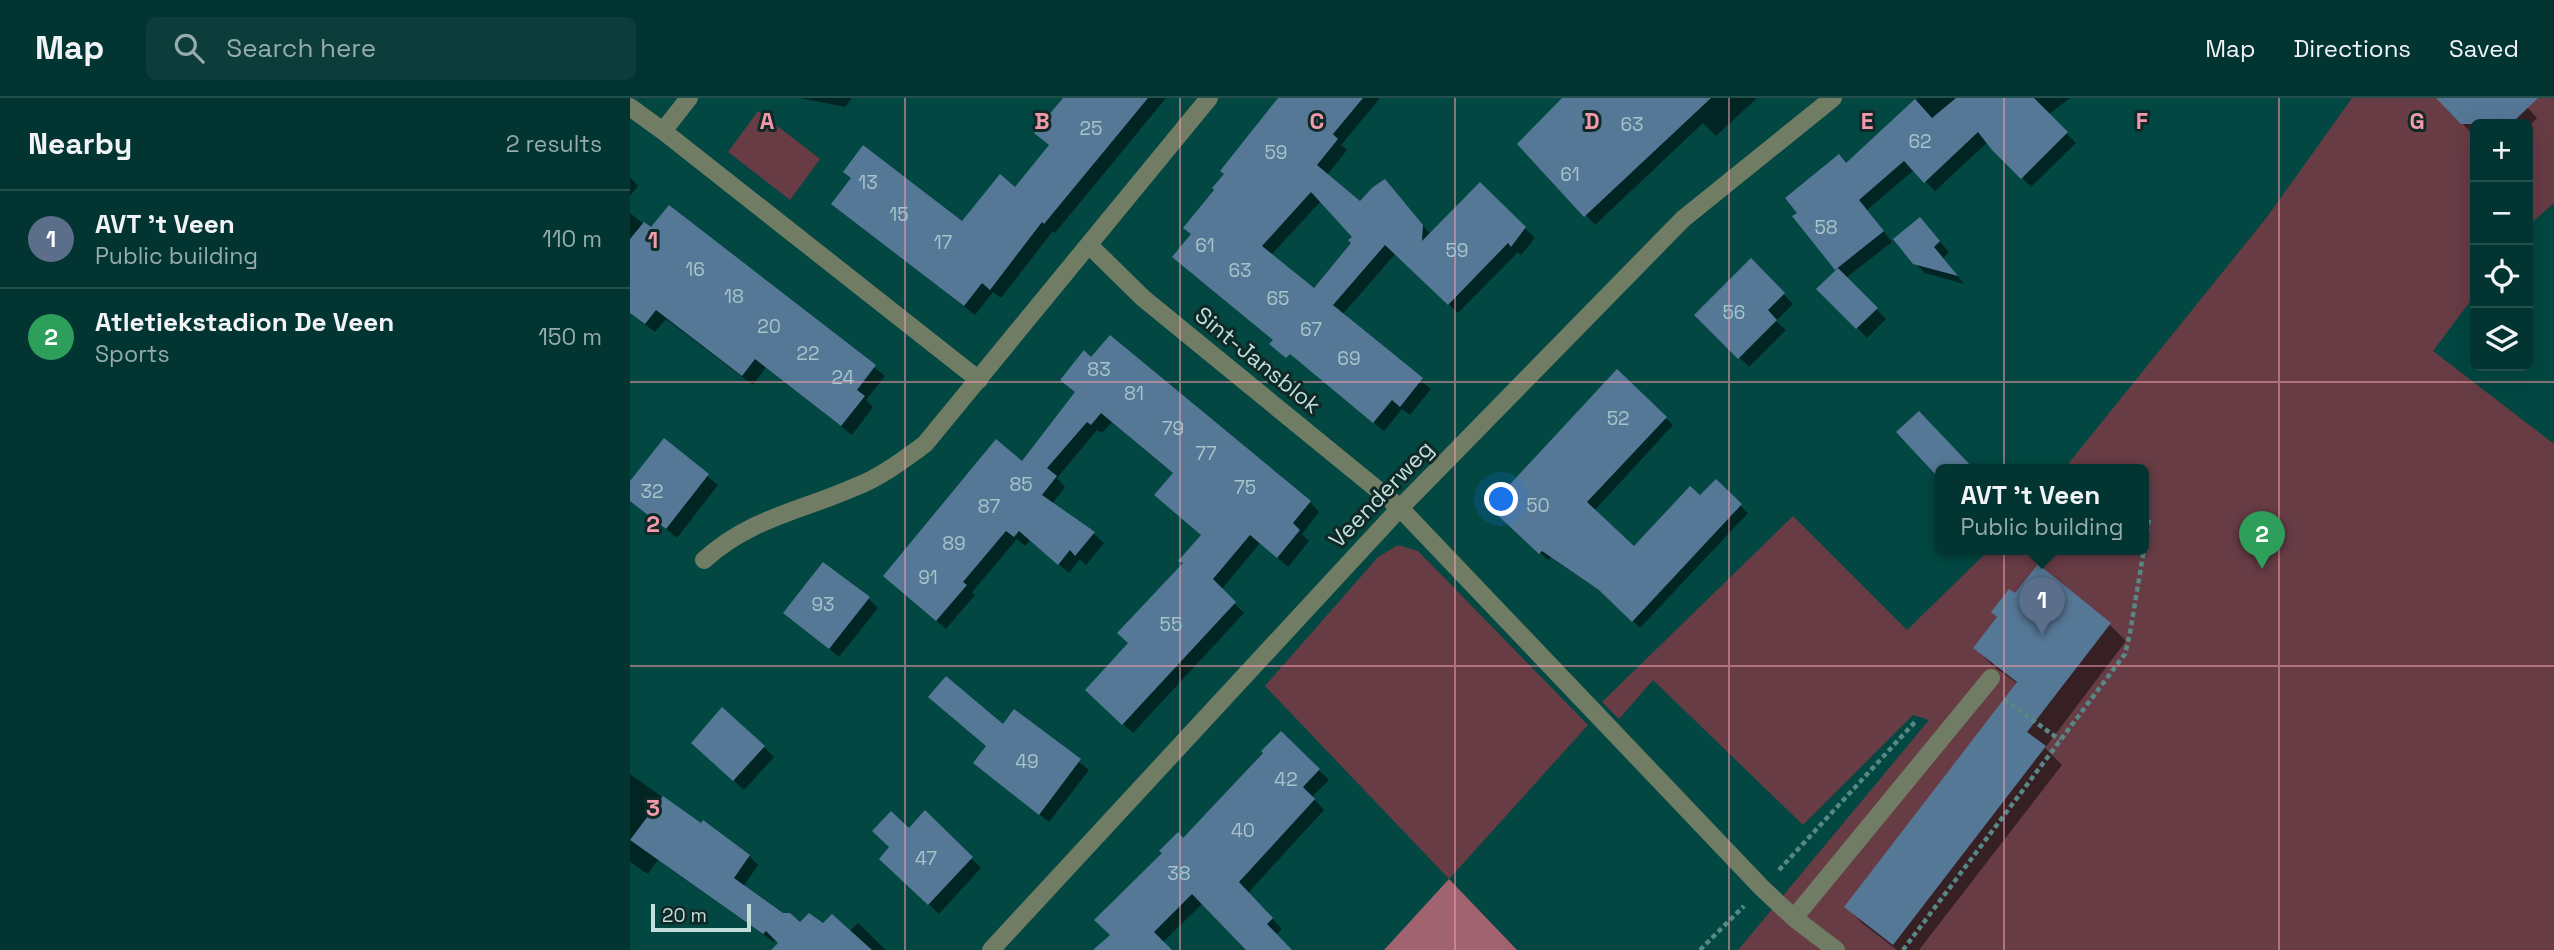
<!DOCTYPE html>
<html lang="en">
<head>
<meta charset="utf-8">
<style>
  :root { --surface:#023532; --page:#0c3d3a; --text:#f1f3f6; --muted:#96abac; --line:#23504d; --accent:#e797bd }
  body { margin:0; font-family:"Space Grotesk",sans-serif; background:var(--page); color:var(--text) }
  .controls { position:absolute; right:21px; top:21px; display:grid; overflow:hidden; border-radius:10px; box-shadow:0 7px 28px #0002 }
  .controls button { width:63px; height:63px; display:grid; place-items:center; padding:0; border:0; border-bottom:2px solid var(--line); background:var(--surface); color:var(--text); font:35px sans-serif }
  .scale { position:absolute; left:21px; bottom:18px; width:100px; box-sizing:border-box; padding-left:7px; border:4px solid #c1deda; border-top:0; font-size:19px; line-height:24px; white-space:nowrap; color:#c1deda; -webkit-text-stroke:5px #102926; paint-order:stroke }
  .you { position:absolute; left:872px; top:402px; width:24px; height:24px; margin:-18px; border:5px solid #fff; border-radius:50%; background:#1a73e8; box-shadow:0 0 0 10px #1a73e833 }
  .badge { display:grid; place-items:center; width:46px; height:46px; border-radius:50%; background:var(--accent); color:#fff; font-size:23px; font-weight:700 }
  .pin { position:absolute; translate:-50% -58px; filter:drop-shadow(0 2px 4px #0008) }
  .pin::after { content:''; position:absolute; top:37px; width:24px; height:21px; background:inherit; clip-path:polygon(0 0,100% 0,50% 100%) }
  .popup { position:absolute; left:1305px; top:366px; width:214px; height:91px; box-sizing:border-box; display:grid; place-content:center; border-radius:10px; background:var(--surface); filter:drop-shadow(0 2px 5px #0005); font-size:23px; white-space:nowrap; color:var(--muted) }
  .popup b { font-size:26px; color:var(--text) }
  .popup::after { content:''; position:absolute; left:50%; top:100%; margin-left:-14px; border:14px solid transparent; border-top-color:var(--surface) }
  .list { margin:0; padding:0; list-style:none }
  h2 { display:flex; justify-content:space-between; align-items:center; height:91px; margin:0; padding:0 28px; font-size:30px }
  h2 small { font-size:23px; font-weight:400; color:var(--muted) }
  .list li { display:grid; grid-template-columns:46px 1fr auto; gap:21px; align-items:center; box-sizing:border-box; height:98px; padding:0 28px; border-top:2px solid var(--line) }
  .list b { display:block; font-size:26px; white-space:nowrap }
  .list p { margin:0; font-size:23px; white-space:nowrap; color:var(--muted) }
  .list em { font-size:23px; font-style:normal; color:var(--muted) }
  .icon { flex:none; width:38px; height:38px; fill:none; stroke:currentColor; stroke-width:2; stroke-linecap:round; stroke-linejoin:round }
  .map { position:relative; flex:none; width:1924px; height:852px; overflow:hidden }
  header { display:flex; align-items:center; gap:42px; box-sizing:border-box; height:98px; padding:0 35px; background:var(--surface); border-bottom:2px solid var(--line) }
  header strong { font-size:33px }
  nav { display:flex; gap:38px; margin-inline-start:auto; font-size:24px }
  .search { width:490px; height:63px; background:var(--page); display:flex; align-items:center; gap:18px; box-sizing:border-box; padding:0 24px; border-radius:10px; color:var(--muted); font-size:26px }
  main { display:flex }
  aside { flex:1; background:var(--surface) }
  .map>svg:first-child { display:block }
  .green { fill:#673c45 }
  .forest { fill:#a26370 }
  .shadow { fill:#0007; fill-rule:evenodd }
  .building { fill:#567897; fill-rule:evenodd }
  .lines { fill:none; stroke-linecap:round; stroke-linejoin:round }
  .path { stroke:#568985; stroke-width:4.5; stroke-dasharray:5 3.5; stroke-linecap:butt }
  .minor { stroke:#717c64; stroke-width:18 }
  .grid { fill:none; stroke:#f29aac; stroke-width:2; stroke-opacity:0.55 }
  .labels { text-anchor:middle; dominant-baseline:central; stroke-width:6; stroke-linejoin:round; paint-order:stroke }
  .number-label { font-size:19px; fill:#a6c4c9 }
  .street-label { font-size:23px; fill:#c1deda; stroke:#102926 }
  .grid-label { font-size:23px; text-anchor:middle; font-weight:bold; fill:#f29aac; stroke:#102926; stroke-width:6; stroke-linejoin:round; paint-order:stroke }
</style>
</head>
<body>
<header>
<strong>Map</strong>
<div class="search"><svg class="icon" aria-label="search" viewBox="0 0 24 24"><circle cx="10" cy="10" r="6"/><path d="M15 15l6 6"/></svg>Search here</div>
<nav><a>Map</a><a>Directions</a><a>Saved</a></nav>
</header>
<main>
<aside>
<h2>Nearby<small>2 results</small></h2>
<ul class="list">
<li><span class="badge" style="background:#5c6f8a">1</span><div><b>AVT 't Veen</b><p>Public building</p></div><em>110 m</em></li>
<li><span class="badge" style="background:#2e9e5b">2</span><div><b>Atletiekstadion De Veen</b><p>Sports</p></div><em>150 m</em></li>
</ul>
</aside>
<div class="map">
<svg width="1924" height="852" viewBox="0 0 1924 852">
  <rect width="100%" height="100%" fill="#024742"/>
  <path class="green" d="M1722,0h202v105l-26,23v-102h-53v171l-42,56 121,93v506h-816l191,-230 -16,-5 -110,110 -150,-145 -34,39 -17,-17 191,-186 114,114 83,-81h154v-80h-80l203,-252z
    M128,13l62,48 -30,41 -62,-48z
    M768,447l20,6 170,174 -139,154 -184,-193 113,-129z"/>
  <path class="forest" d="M819,781l68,71h-133z"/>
  <path class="shadow" d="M170,0h52l-7,9z
    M460,0h76l-111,135 -2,-2 -52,67 -8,-6 -18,23 -141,-111 128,19 53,-34z
    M650,0h100l-39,47 6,5 -20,25 33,28 25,-22 46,54 49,-51 55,54 -14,17 -3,-3 -60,61 -62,-60 -54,62 89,74 -21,26 -8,-6 -18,22 -200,-165 8,-31 24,-45zM691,103l33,36 -1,6 -40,46 -42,-34z
    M934,0h193l-41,38 -13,-13 -108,102 -9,-10z
    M1288,0h152l-22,17 28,28 -45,44 -43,-45 -53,49 -21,-21 -47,40 25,32 -46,36 40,41 -19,19 -48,-49 19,-19 -43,-53z
    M1827,0h62l18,20 -9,9v-3h-53v13l-28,-30z
    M0,79l8,9 -8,10z
    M39,109l216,169 -19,24 7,7 -21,28 -86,-68 -13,18 -87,-66 -11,13 -25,-19v-100l21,17z
    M1299,131l20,23 -6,6 21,26 -39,-11 -11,-11z
    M1121,163l42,43 -17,17 10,9 -37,37 -52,-52z
    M987,274l56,53 -79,86 40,37 66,-50 16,-16 32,31 -108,115 -31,-31 -58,-40 -3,3 -57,-53z
    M447,295l233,109 9,10 -17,22 7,7 -21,26 -28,-24 -39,47 23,23 -111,120 -46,-43 43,-47 54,-79 -4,-3 23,-25 -29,-62 -62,-52 -10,11 -5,-3 -40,48 8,9 -13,17 42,30 10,9 -18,22 -6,-6 -11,14 -39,-33 -5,6 -8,-7 -45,53 3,3 -29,34 -61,-53 137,-113z
    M35,343l53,44 -41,53 -47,-38v-16z
    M238,500l10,10 -39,49 -54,-44z
    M1479,526l17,17 -81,107 17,17 -143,185h-22l-34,-26 -17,-17 172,-223 -26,-19 -17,-17z
    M385,613l74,59 -40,52 -74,-59z
    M651,635l48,47 -17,17 12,13 -76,83 34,36 -6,6 9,10 -6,5h-30l-46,-47 -41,40 8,7h-54l-10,-10 77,-100z
    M134,649l10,10 -30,33 -41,-38z
    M0,676l71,51 48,31 9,9 -15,22 40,28 17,9 23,1 27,6 8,-8 28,27h-98l-11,-11 -3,3 -116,-82 -10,14 -18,-12z
    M295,715l56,55 -42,46 -48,-45z"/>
  <path class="building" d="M433,0h85l-104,126 -2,-2 -52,68 -8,-7 -18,23 -133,-102 20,-26 -8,-6 20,-27 99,76 38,-47 15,13 34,-42 -15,-12z
    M648,0h85l-30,36 5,5 -21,26 43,36 13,-14 12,-8 38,46 -1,16 58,-59 46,45 -15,20 -3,-4 -60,62 -63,-60 -52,60 90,73 -23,29 -8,-7 -19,23 -83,-69 -4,4 -17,-14 4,-4 -101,-83 19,-23 -8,-6 31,-38 -2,-2 12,-14 -4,-3zM681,94l41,45 -4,3 3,3 -37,45 -52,-42z
    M932,0h149l-127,119 -67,-73z
    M1326,0h78l34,34 -47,47 -29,-29 -14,-18 -54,51 -20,-22 -45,39 25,31 -49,39 -43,-54 5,-3 -12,-15 54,-44 7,9 69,-64 17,19z
    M1806,0h102l-27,26h-50z
    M39,107l207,160 -19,25 8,6 -24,30 -86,-67 -13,17 -86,-66 -11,14 -15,-11v-74l14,-17 7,5z
    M1290,119l20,24 -6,6 24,29 -45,-12 -20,-25z
    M1121,160l34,35 -17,17 9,10 -39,39 -44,-44z
    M1208,170l40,40 -22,21 -40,-40z
    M480,237l201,166 -18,22 7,7 -23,28 -27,-23 -37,44 23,23 -114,123 -37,-35 43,-47 -11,-10 66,-70 -5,-2 23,-26 -47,-40 19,-22 -72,-60 -10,12 -4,-3 -40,46 10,8 -15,19 53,37 -20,24 -5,-6 -12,15 -39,-34 -5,6 -8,-6 -43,51 4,3 -31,36 -53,-45 113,-137 26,22 53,-69 -15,-12 24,-30 7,7z
    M987,271l50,48 -80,85 47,44 56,-60 10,9 16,-16 26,25 -110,118 -33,-32 -57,-39 -3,3 -50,-47z
    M1289,313l55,58h-33l-6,5 -39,-42z
    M34,340l45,36 -43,55 -36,-28v-20z
    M193,464l47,35 -41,52 -46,-36z
    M1408,466l73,59 -84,109 19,14 -153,199 -49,-38 173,-225 -44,-34 24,-31 -6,-5 18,-23 6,4z
    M316,578l57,48 11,-15 67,50 -42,56 -66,-52 13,-17 -58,-49z
    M92,609l43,39 -32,35 -42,-38z
    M651,633l39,38 -17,18 12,12 -76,83 34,36 -6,6 25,26h-46l-54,-56 -38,38 18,18h-79l17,-15 -16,-15 68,-67 -3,-2 19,-19 5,6 80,-85 -2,-2z
    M33,698l38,27 2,-3 47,35 -16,23 49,35h7l10,9 9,-9 14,10 9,-9 40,36h-101l7,-7 -12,-12 -3,3 -133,-94z
    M295,712l48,47 -45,48 -49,-46 10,-12 -17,-16 19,-20 18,17z"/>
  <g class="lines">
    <path class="path" d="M1374,601l56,41
      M1149,772l136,-148
      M1070,852l44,-44
      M1273,852l222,-296 5,-21 19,-114"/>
    <path class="minor" d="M0,9l33,24 26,-33
      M33,33l316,249
      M460,148l53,52 257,210 362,380 32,30 42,32
      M74,462c46,-42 97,-49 151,-73 26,-10 48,-27 70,-43l284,-346
      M1164,820l197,-240
      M361,852l409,-442 283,-289 150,-121"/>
  </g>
  <path class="grid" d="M275,0v852M550,0v852M825,0v852M1099,0v852M1374,0v852M1649,0v852M0,284h1924M0,568h1924"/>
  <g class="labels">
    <g class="number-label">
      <text x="1002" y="26">63</text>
      <text x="461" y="30">25</text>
      <text x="1290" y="43">62</text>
      <text x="646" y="54">59</text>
      <text x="940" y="76">61</text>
      <text x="238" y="84">13</text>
      <text x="269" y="116">15</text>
      <text x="1196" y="129">58</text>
      <text x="313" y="144">17</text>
      <text x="575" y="147">61</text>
      <text x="827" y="152">59</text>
      <text x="65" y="171">16</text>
      <text x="610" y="172">63</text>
      <text x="104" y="198">18</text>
      <text x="648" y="200">65</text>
      <text x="1104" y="214">56</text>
      <text x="139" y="228">20</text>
      <text x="681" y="231">67</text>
      <text x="178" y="255">22</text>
      <text x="719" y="260">69</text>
      <text x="469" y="271">83</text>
      <text x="213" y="279">24</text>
      <text x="504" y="295">81</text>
      <text x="988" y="320">52</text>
      <text x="543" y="330">79</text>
      <text x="576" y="355">77</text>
      <text x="391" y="386">85</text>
      <text x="615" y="389">75</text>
      <text x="22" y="393">32</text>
      <text x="908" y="407">50</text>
      <text x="359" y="408">87</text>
      <text x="324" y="445">89</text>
      <text x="298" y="479">91</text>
      <text x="193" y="506">93</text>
      <text x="541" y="526">55</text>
      <text x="397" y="663">49</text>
      <text x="656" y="681">42</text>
      <text x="613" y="732">40</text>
      <text x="296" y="760">47</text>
      <text x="549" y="775">38</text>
    </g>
    <g class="street-label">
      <text transform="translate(628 262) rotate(39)">Sint-Jansblok</text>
      <text transform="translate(751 396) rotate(-46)">Veenderweg</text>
    </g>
  </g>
  <g class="grid-label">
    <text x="137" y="31">A</text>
    <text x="412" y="31">B</text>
    <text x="687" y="31">C</text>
    <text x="962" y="31">D</text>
    <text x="1237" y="31">E</text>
    <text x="1512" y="31">F</text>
    <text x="1787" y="31">G</text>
    <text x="23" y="150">1</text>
    <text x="23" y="434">2</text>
    <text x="23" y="718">3</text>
  </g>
</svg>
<div class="controls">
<button>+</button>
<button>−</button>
<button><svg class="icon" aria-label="locate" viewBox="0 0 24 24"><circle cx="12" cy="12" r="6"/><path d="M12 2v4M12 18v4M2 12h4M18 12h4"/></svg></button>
<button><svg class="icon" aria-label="layers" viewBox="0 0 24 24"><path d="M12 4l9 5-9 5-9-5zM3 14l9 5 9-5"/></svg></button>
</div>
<div class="scale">20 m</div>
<div class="you"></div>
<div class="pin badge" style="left:1412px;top:537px;background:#5c6f8a">1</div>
<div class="popup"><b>AVT 't Veen</b>Public building</div>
<div class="pin badge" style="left:1632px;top:471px;background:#2e9e5b">2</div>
</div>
</main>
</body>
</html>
